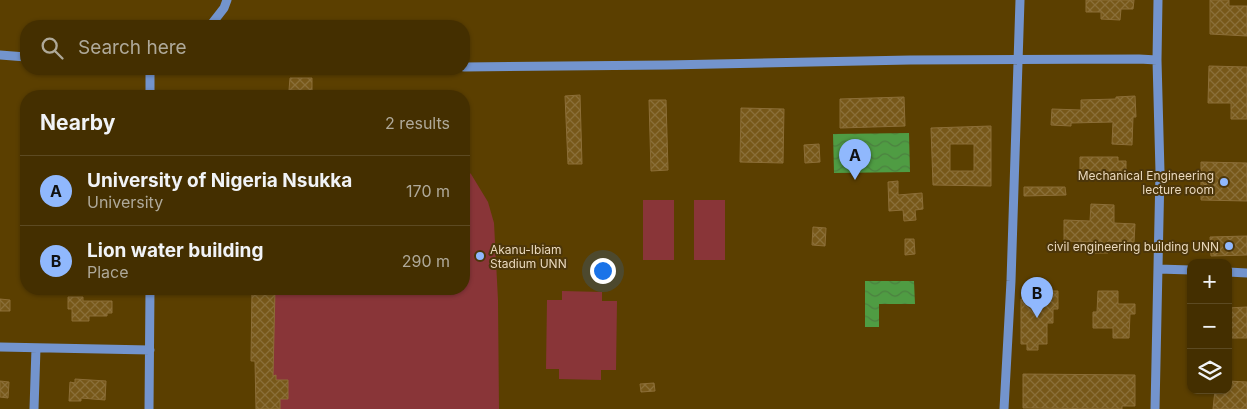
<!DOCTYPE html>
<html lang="en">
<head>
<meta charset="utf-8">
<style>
  :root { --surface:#442f00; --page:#4b370a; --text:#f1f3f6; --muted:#afa999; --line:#5c4a22; --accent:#90b8fd }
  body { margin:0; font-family:Inter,sans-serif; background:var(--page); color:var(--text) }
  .controls { position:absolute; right:15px; bottom:15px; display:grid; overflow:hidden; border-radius:10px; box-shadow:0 1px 4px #0004 }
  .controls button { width:45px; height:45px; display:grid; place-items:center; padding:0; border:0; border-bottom:1px solid var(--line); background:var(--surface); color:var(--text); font:25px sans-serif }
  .you { position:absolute; left:602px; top:270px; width:18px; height:18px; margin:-12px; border:4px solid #fff; border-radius:50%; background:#1a73e8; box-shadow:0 0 0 8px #1a73e833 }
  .badge { display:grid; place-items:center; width:32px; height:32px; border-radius:50%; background:var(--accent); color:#111; font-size:16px; font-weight:700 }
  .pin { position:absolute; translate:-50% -41px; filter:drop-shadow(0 1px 2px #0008) }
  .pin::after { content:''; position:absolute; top:26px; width:18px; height:15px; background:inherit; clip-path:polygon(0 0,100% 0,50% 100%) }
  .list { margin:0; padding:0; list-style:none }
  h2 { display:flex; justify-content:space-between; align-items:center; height:65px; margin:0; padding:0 20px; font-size:21px }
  h2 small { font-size:16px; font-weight:400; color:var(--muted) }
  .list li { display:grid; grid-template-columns:32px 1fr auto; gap:15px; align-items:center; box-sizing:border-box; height:70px; padding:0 20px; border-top:1px solid var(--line) }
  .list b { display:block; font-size:19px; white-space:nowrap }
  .list p { margin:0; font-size:16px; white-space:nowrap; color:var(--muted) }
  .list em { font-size:16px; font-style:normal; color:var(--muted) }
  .icon { flex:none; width:28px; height:28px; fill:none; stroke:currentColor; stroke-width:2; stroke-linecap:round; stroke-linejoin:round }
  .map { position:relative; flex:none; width:1247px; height:409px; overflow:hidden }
  .search { position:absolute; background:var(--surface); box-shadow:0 1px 4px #0004; left:20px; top:20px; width:450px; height:55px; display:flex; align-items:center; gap:12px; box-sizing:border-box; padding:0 18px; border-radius:20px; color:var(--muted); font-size:19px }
  .panel { position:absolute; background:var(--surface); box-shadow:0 1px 4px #0004; left:20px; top:90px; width:450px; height:205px; border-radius:20px }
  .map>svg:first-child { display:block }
  .pitch { fill:#893538 }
  .water { fill:url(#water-waves) }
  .building { fill:url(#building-cross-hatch); stroke:#8c6e37; fill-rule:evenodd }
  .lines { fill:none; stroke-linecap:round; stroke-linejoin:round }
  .minor { stroke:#7394cd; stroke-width:9 }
  .poi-dot { fill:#90b8fd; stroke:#4c360a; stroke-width:2 }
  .labels { text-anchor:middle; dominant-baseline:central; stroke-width:4; stroke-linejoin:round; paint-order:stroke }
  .poi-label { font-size:12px; fill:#ead9be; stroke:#4c360a; text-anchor:end }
</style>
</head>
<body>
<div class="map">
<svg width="1247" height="409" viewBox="0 0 1247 409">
  <defs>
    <pattern id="water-waves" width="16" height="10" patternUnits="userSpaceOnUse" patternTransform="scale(1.25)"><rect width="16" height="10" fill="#4f9c43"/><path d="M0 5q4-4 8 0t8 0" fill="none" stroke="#4c8140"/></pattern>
    <pattern id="building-cross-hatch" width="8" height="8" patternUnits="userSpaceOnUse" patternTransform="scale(1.25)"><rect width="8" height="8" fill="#775819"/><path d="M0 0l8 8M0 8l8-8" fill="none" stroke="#8a6f39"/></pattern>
  </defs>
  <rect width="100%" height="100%" fill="#5b3f00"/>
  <path class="pitch" d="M464,168l7,6 17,28 6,21 4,77 1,109h-236v-120h201z
    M643,200h31v60h-31z
    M694,200h31v60h-31z
    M562,291l40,1v9h15l-1,69h-15v10l-42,-1v-10h-13l1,-69h15z"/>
  <path class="water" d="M909,133l1,39 -76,1 -1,-39z
    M865,281h49l1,23h-36v23h-14z"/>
  <path class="building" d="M1086,0h48l-1,9h-12l-1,11 -19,-1v-7h-15z
    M1210,0h19v6h18v30l-37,-2z
    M1209,66l38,1v52h-16v-16h-23z
    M290,78h22v13l-23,-1z
    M580,95l2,69h-14l-3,-68z
    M1135,96l1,21h-3l-1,28 -20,-1 1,-22 -42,1v3l-20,-1 1,-16 29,1v-10l35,-1v-2z
    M904,97l1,29 -65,2v-29z
    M649,100h17l2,70 -17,1z
    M741,108l43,1 -1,54 -43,-1z
    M991,126v60l-58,-1 -2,-57zM950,144h24v27h-24z
    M819,144l1,18 -15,1 -1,-18z
    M1080,157h38v4h8v11h-7v8h-39z
    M1201,162l46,1v38l-46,-1z
    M898,181v14l24,-2 1,16 -8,1 1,10 -12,1 -1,-11 -14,1 -1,-29z
    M1024,187h41l1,8 -42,1z
    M1091,204l23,1v18l21,1 -1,18 -26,-1v12h-13v-11l-31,-1v-21l26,1z
    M813,227l13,1 -1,18 -13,-1z
    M1247,236v19l-36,1 -1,-19z
    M905,239h9l1,15 -10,1z
    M252,289h23l-2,87 3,-1v5h12v19h-8v10h-24l-1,-48h-4z
    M1034,291h24v18h-5v14h-6v21h-9v6h-11v-6h-6v-45h13z
    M1098,291h20v13h17v10h-5l-1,24h-16v-10h-20v-16h4z
    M68,297h15v4h29v12h-5v3h-18v5h-17v-12h-4z
    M0,299l10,1v11h-10z
    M1247,307v31h-19v-30z
    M1023,374l112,1v31h-13v3l-99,-1z
    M75,379l31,2 -1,19 -24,-2v3h-12l1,-19 5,1z
    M0,381l9,1 -1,16 -8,-1z
    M1228,381l19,1v27h-34l2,-19h13z
    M654,383l1,8 -14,1 -1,-8z"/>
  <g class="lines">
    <path class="minor" d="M210,26l14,-18 3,-8
      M0,55l26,2
      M464,67l203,-2 243,-5 229,-1 18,1 1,-60
      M150,69v27
      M1158,269l33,1
      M1228,272l19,1
      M0,347l150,3
      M34,409l2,-61
      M149,409l1,-120
      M1004,409l7,-128 9,-281
      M1155,409l5,-237 -3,-112"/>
  </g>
  <g class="poi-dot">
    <circle cx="1224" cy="182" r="5"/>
    <circle cx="1229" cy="246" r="5"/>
    <circle cx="480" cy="256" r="5"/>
  </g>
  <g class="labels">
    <g class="poi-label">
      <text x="1214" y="175">Mechanical Engineering<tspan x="1214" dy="14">lecture room</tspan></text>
      <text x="1219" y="246">civil engineering building UNN</text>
      <text x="490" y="249" text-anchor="start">Akanu-Ibiam<tspan x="490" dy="14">Stadium UNN</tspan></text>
    </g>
  </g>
</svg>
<div class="controls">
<button>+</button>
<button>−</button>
<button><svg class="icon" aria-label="layers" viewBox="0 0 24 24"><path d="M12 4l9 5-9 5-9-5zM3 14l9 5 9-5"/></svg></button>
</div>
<div class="you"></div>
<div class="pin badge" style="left:855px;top:180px">A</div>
<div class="pin badge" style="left:1037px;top:318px">B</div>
<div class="search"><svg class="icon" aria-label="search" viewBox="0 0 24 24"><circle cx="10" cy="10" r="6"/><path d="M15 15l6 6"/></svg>Search here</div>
<section class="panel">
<h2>Nearby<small>2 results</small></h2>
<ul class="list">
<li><span class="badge">A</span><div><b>University of Nigeria Nsukka</b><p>University</p></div><em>170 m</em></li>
<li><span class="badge">B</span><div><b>Lion water building</b><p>Place</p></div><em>290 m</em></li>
</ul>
</section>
</div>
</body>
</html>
